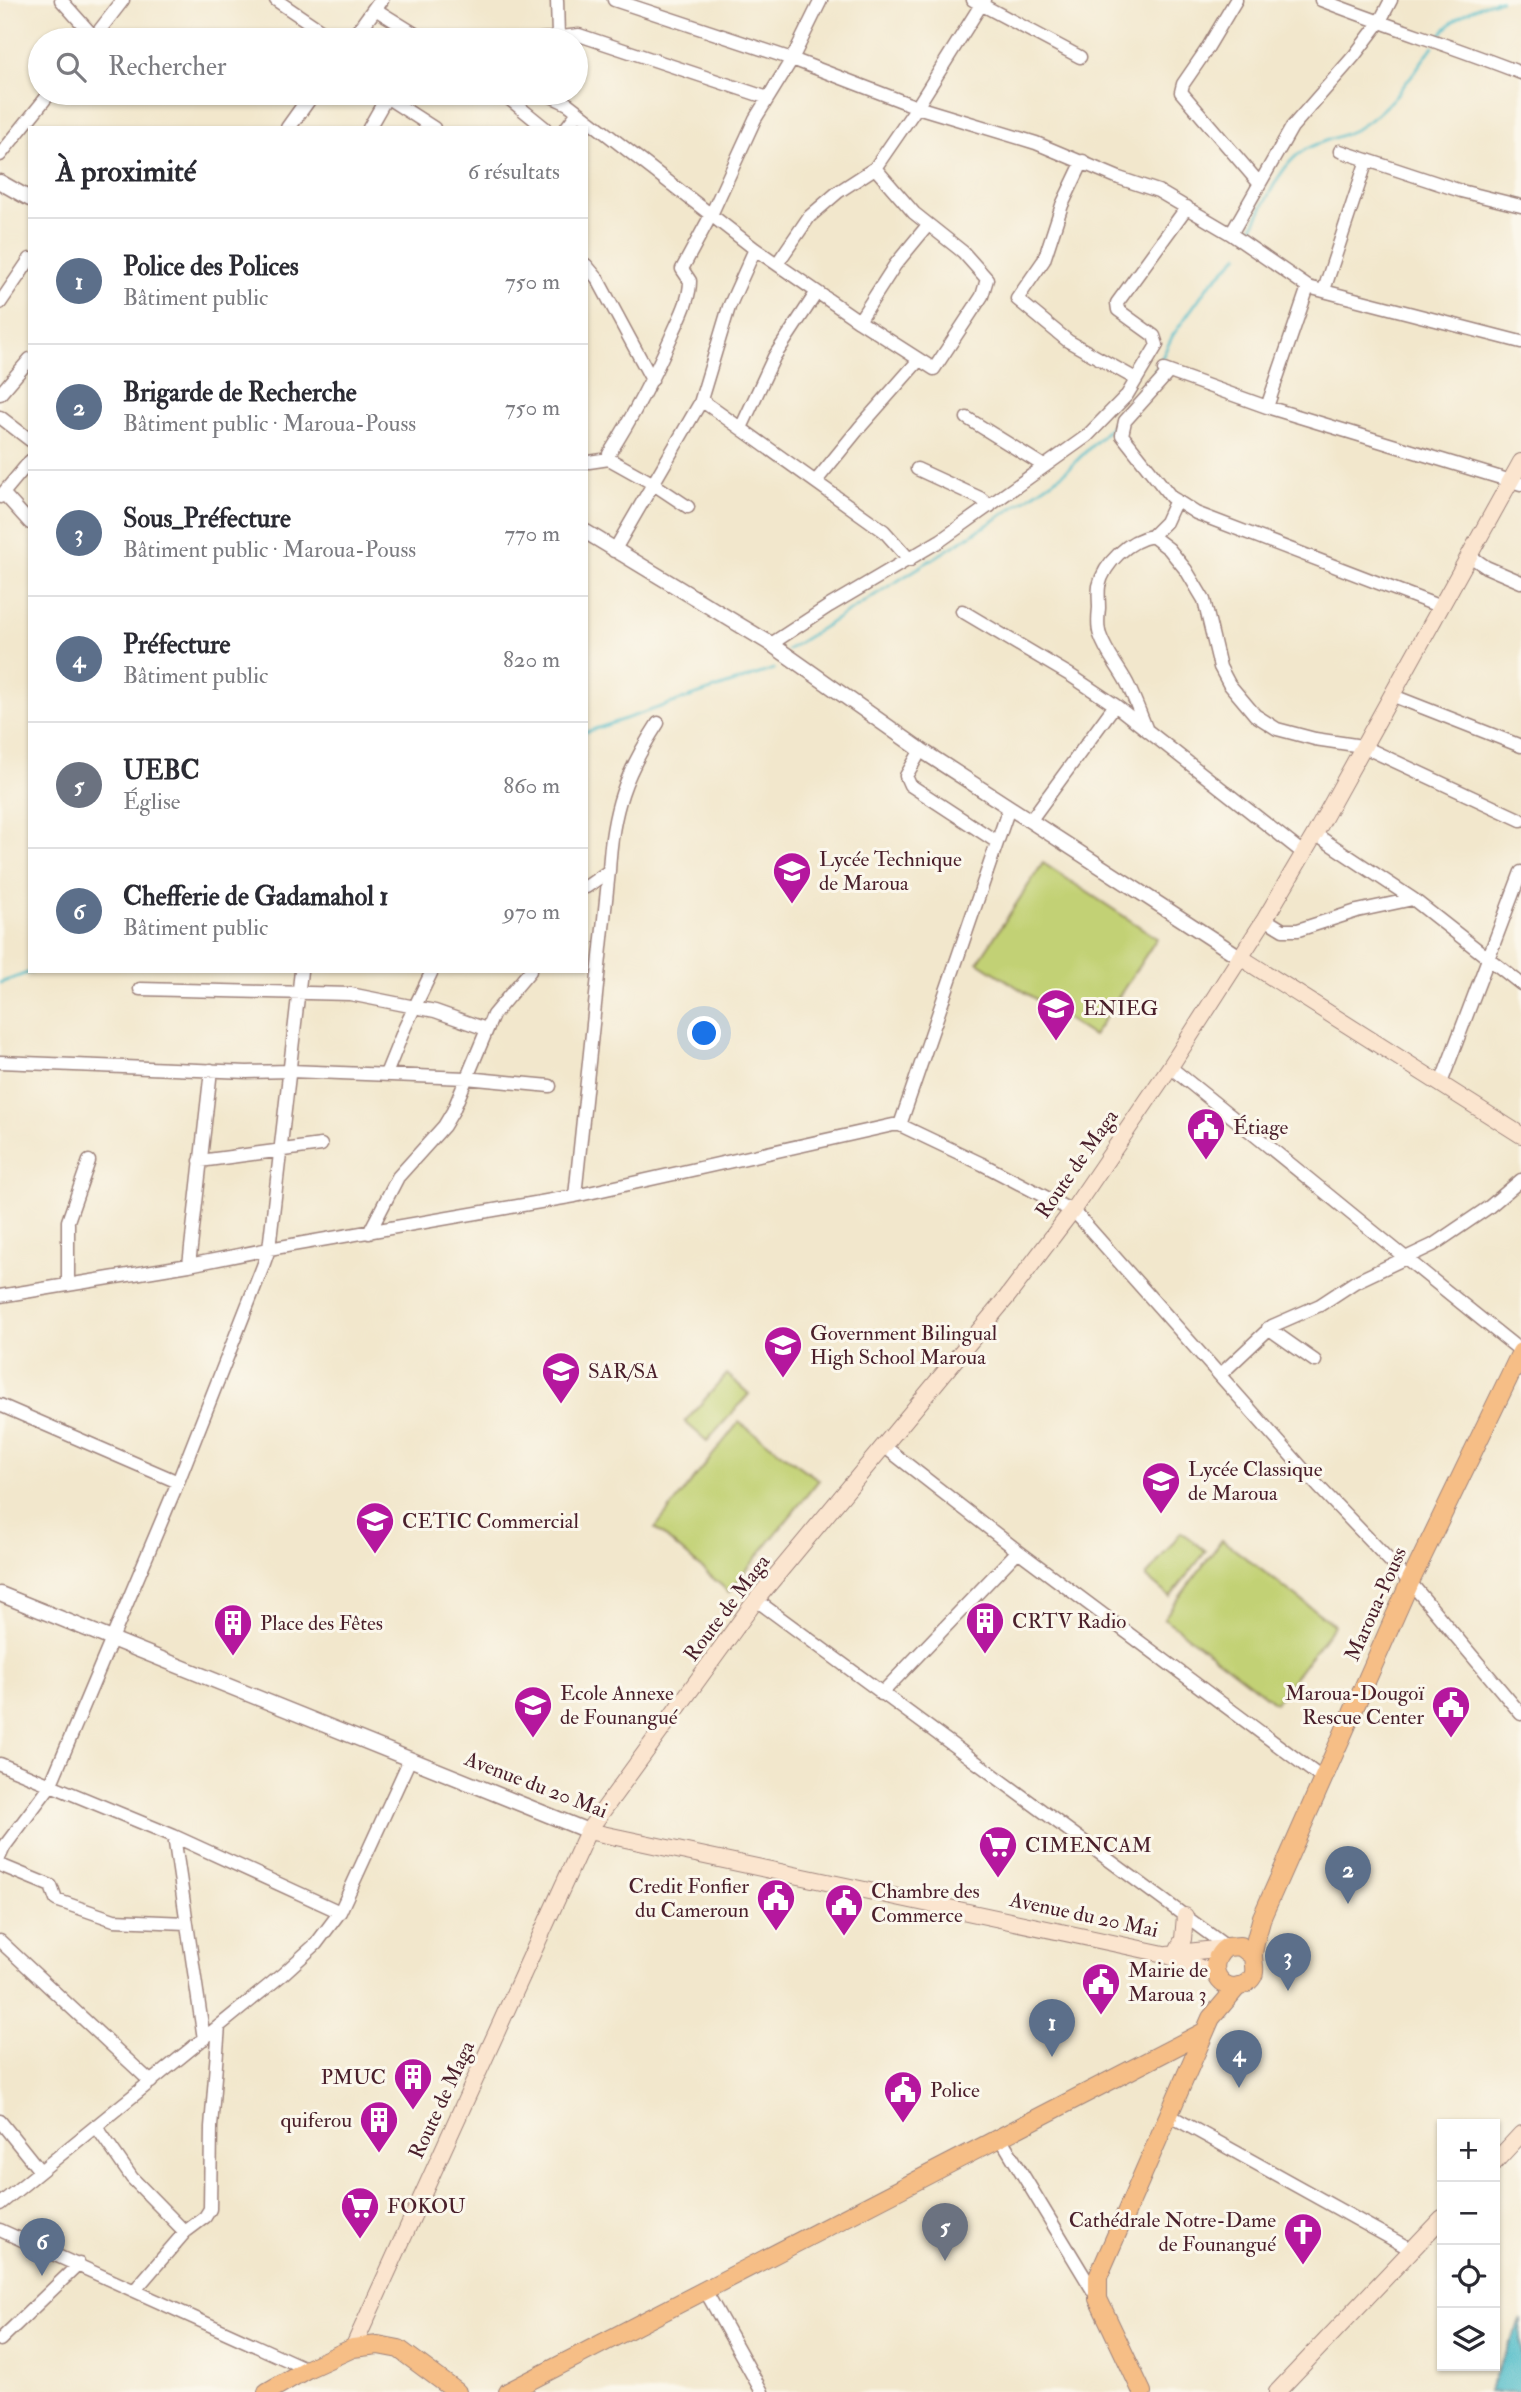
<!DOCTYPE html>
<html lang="fr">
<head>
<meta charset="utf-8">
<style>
  :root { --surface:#fff; --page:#f2f2f3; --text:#2b2b33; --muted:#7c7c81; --line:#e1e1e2; --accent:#1a73e8 }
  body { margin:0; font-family:"IM FELL Double Pica",serif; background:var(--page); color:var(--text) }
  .controls { position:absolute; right:21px; bottom:21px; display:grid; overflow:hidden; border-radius:0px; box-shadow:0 2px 5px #0004 }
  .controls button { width:63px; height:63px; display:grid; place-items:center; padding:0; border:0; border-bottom:2px solid var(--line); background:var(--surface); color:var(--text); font:35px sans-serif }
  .you { position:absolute; left:705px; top:1034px; width:24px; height:24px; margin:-18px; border:5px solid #fff; border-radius:50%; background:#1a73e8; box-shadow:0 0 0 10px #1a73e833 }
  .badge { display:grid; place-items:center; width:46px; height:46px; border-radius:50%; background:var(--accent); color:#fff; font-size:23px; font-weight:700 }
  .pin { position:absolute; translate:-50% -58px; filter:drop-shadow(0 2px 4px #0008) }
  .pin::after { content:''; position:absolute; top:37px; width:24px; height:21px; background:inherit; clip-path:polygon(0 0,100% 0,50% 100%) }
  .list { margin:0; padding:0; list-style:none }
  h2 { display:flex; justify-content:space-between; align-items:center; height:91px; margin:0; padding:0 28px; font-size:30px }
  h2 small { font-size:23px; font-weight:400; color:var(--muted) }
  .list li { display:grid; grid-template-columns:46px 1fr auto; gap:21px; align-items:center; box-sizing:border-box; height:126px; padding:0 28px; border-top:2px solid var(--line) }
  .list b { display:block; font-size:26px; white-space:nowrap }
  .list p { margin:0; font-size:23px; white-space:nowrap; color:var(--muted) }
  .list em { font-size:23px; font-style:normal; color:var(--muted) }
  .icon { flex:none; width:38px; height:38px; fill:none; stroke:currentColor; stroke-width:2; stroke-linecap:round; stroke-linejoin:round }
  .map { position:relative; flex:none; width:1521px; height:2392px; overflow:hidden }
  .search { position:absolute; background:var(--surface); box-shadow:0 2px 5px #0004; left:28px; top:28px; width:560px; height:77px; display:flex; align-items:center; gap:18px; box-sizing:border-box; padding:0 24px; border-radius:38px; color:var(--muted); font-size:26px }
  .panel { position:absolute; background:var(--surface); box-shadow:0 2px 5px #0004; left:28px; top:126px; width:560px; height:847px; border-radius:0px }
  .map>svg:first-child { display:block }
  .green { fill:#c2d174; stroke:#867850; stroke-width:2 }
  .water { fill:#4ebbc8; stroke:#4c6d7a; stroke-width:2 }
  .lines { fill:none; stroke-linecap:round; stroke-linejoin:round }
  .stream { stroke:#4ebbc8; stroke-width:2.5 }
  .minor-casing { stroke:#9e837c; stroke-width:15 }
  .tertiary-casing { stroke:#9e837c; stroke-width:17 }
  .secondary-casing { stroke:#9e837c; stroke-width:18 }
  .primary-casing { stroke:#9e837c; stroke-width:20 }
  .minor { stroke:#fff; stroke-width:12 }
  .tertiary { stroke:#fff; stroke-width:14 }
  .secondary { stroke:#fbe5cf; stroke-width:16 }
  .primary { stroke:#f6be86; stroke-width:18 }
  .labels { text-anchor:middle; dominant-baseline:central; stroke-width:6; stroke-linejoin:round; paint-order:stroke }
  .poi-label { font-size:21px; fill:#4a1f2b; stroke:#fbf7ec; text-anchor:start }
  .street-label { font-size:21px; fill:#4a1f2b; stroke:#fbf7ec }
</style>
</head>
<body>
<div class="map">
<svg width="1521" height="2392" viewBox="0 0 1521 2392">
  <rect width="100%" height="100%" fill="#fbf7ec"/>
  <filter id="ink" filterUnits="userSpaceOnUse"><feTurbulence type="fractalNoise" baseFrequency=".0143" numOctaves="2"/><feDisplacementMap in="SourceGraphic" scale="14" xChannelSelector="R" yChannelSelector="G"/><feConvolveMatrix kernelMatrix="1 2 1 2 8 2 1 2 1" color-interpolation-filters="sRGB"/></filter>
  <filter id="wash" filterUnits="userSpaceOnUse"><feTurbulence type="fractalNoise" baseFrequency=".00686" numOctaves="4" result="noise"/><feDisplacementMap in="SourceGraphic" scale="28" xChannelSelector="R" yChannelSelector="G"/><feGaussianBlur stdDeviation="1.57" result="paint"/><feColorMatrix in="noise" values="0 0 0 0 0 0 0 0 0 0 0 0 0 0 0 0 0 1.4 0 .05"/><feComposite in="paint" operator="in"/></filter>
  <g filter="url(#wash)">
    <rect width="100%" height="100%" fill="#f2e7cc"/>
    <path class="green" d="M1043,863l114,75 -64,98 -115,-74z
      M727,1374l22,20 -42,47 -22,-19z
      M739,1422l80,58 -90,112 -74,-64z
      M1181,1532l25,19 -36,46 -24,-20z
      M1222,1540l112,85 -59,78 -111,-85z"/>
    <path class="water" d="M1521,2319v73h-33z"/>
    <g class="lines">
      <path class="stream" d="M1440,36c14,-20 38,-31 61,-36
        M1249,235c11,-22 27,-61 46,-78 17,-15 43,-18 63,-29 33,-20 53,-52 75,-82
        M1126,411l25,-31 22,-45 35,-49 31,-31
        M787,650l208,-130 69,-47 55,-54
        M586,732l188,-63
        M0,983l33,-12"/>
    </g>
  </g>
  <g filter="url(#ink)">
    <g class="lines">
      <g class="minor-casing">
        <path id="minor" d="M61,0l33,37
          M276,0l59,40
          M557,0l1,36
          M614,0l178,59 125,48 119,36 83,35 39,13 73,43 77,53 213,55
          M973,0l107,57
          M1236,0l-31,52 -22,32 -2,8 78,91
          M1321,0c66,26 134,47 200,73
          M375,9l50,31
          M92,40l31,-40
          M533,40l46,-5 189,63
          M502,93l43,35
          M544,93l24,11 187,145 104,72 75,48 48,-73 5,-17 -24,-27 -49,-39 -39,-45
          M386,97l48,31
          M369,128l20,-35
          M566,128l12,-16
          M1340,151l121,40 60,15
          M0,155l50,-62
          M1083,161l-21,44 -18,55 -27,39 51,42 68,38
          M1231,234l61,-107 62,-71 25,-33 12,-23
          M777,264l32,-47 29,-25 37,-24 42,-61 67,-107
          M586,265l11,13 55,102
          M1324,290l43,-130
          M0,303l30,-44
          M859,321l36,-56 33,-40
          M1164,370l103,37 254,77
          M1169,372l-44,49 -3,14 49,62 25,16 245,94
          M0,394l30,-35
          M701,400l183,131 26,29
          M1267,407l41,-120
          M0,417l30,23
          M967,418l77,48
          M741,428l33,-71 43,-65
          M609,459v-5c25,-39 45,-78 64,-121 7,-16 17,-34 17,-52l-8,-12 29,-54 44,-96 37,-60 29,-59
          M589,462l20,-3 43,24 36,24
          M917,469l63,29 10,8
          M816,481l44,-54 59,-67
          M3,493l27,30
          M0,497l30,-36
          M1176,500l-10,22 -14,14 17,13 17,21 18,30 16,67 9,17 26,31 22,14 38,10 47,7 159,74
          M614,551l86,-148 29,-96 26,-58
          M1470,556l16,11 35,15
          M962,611l108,64 45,30 188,148
          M771,644l58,-38 112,-66 146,-104 40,-41 30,-50 -3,-9 -36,-26 -1,-7 70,-96
          M1391,695l130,51
          M1146,728c-6,-15 -12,-31 -19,-45 -9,-17 -21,-30 -27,-48 -3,-8 -2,-18 -1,-27 0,-7 -1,-15 0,-22 5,-23 30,-46 53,-50
          M921,750l-15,26 4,9 87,57
          M1030,821l85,-116
          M1315,834l98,65 108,85
          M609,871c3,-61 16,-97 49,-148
          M1265,919l18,11h15l59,-19 56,-12
          M140,989l210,5 85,17 51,18
          M0,1062l247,10 43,-1 176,7 84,8
          M1170,1067c118,94 233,190 351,284
          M386,1074l19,-47 27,-56
          M1441,1083l80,-211
          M900,1125l109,-317
          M200,1161l121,-16
          M575,1196l34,-325 -23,16
          M369,1233l29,-56 46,-51 9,-15 40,-96 37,-44
          M189,1265l22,-195
          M68,1285v-64l21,-60
          M0,1296l189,-31 80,-16 306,-53 318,-71h7l82,39 90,47 8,7 239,269 91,95 111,132
          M1268,1328l47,33
          M1220,1375l52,-49 48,-21 35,-23 78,-37 56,-38 32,-27
          M0,1405l178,77
          M885,1447l133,104 305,228
          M756,1600l471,347
          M881,1694l137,-143
          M0,1764l174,72 166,76
          M174,1836l30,203
          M0,1856l4,-9 46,-61 128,-304 85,-216 6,-17 32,-278
          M0,1865l51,21 5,14 58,20 72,3
          M0,1941l151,141
          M1169,2115l243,135
          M0,2121l40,50
          M96,2126l36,52 53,54
          M1000,2137l98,162
          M0,2204l283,-230 33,-30 24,-32 70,-153
          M0,2230l307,139
          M135,2290l50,-58 20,-15 5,-8 1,-82 8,-101
          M705,2290l57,102
          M0,2340l79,-76"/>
      </g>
      <g class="tertiary-casing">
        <path id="tertiary" d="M352,40l29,-40
          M288,128l25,-35
          M0,182l30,17
          M586,532l185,112 150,106 319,207
          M0,1594l588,237"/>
      </g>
      <g class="secondary-casing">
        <path id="secondary" d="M1240,957l281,178
          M588,1831l576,123 52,20
          M1176,1953l7,-14 2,-23
          M1167,1954l59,-6
          M1495,2162l26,-28
          M353,2348l235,-517 168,-231 251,-303 65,-86 98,-144 95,-148 50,-85 206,-372
          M1277,2392l165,-174"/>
      </g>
      <g class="primary-casing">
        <path id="primary" d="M1253,1956l-13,-10 -13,1c-25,17 -6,50 18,37 14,-9 8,-17 8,-29 1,-12 6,-26 9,-38l148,-335 111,-230
          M267,2392l40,-23 46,-21 25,-3 21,4 58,43
          M508,2392l696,-360
          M1142,2392l-44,-93v-22l113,-259 27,-32"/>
      </g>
      <use href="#minor" class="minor"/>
      <use href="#tertiary" class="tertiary"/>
      <use href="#secondary" class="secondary"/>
      <use href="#primary" class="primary"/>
    </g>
  </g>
  <defs>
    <g id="school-pin" transform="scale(2.0125)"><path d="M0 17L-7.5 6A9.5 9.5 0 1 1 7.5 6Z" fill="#b5179e" stroke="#fbf7ec"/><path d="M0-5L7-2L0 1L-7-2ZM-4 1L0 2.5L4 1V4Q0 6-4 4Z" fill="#fff"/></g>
    <g id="civic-pin" transform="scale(2.0125)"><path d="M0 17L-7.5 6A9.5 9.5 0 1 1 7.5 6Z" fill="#b5179e" stroke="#fbf7ec"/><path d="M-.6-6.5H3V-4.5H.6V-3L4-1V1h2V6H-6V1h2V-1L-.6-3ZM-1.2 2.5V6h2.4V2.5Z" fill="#fff"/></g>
    <g id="university-pin" transform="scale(2.0125)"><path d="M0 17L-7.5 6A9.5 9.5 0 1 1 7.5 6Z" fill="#b5179e" stroke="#fbf7ec"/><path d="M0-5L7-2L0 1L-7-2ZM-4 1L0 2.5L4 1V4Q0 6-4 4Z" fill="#fff"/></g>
    <g id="building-pin" transform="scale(2.0125)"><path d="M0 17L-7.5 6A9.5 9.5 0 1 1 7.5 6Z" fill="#b5179e" stroke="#fbf7ec"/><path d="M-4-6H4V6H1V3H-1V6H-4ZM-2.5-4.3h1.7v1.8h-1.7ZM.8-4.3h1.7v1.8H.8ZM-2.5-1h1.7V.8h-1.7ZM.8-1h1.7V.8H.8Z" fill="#fff"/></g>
    <g id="supermarket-pin" transform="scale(2.0125)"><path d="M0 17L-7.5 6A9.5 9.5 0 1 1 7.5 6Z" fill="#b5179e" stroke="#fbf7ec"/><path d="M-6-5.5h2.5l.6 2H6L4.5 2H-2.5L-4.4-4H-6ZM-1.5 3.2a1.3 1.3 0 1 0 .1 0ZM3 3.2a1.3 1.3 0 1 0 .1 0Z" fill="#fff"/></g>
    <g id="church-pin" transform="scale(2.0125)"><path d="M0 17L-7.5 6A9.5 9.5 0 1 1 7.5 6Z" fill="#b5179e" stroke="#fbf7ec"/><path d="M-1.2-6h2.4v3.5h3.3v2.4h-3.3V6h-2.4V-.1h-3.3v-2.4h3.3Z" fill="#fff"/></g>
  </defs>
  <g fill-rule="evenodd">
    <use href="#school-pin" x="792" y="871"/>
    <use href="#school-pin" x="1056" y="1008"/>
    <use href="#civic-pin" x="1206" y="1127"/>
    <use href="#school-pin" x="783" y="1345"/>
    <use href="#university-pin" x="561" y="1371"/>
    <use href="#school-pin" x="1161" y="1481"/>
    <use href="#school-pin" x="375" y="1521"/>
    <use href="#building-pin" x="985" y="1621"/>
    <use href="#building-pin" x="233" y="1623"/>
    <use href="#school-pin" x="533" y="1705"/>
    <use href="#civic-pin" x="1451" y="1705"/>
    <use href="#supermarket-pin" x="998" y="1845"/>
    <use href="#civic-pin" x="776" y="1898"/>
    <use href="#civic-pin" x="844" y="1903"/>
    <use href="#civic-pin" x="1101" y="1982"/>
    <use href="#building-pin" x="413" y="2077"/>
    <use href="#civic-pin" x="903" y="2090"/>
    <use href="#building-pin" x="379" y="2120"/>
    <use href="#supermarket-pin" x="360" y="2206"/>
    <use href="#church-pin" x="1303" y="2232"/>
  </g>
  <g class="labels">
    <g class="poi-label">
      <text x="819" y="859">Lycée Technique<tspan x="819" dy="24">de Maroua</tspan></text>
      <text x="1083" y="1008">ENIEG</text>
      <text x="1233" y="1127">Étiage</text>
      <text x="810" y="1333">Government Bilingual<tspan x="810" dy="24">High School Maroua</tspan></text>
      <text x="588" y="1371">SAR/SA</text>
      <text x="1188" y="1469">Lycée Classique<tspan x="1188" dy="24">de Maroua</tspan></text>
      <text x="402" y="1521">CETIC Commercial</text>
      <text x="1012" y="1621">CRTV Radio</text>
      <text x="260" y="1623">Place des Fêtes</text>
      <text x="560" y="1693">Ecole Annexe<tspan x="560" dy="24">de Founangué</tspan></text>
      <text x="1424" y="1693" text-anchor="end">Maroua-Dougoï<tspan x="1424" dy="24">Rescue Center</tspan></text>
      <text x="1025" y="1845">CIMENCAM</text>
      <text x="749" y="1886" text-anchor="end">Credit Fonfier<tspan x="749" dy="24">du Cameroun</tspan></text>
      <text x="871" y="1891">Chambre des<tspan x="871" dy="24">Commerce</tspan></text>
      <text x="1128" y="1970">Mairie de<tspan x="1128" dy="24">Maroua 3</tspan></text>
      <text x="386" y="2077" text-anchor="end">PMUC</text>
      <text x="930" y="2090">Police</text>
      <text x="352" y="2120" text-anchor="end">quiferou</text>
      <text x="387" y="2206">FOKOU</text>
      <text x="1276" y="2220" text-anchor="end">Cathédrale Notre-Dame<tspan x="1276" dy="24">de Founangué</tspan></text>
    </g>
    <g class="street-label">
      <text transform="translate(1077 1164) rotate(-55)">Route de Maga</text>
      <text transform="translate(1376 1604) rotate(-66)">Maroua-Pouss</text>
      <text transform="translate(727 1608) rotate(-53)">Route de Maga</text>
      <text transform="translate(536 1785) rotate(21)">Avenue du 20 Mai</text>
      <text transform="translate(1084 1915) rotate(12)">Avenue du 20 Mai</text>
      <text transform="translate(442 2100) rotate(-65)">Route de Maga</text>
    </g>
  </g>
</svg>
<div class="controls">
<button>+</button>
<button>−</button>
<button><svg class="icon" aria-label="locate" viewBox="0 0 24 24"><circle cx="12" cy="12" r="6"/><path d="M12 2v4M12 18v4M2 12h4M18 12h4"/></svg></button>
<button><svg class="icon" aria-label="layers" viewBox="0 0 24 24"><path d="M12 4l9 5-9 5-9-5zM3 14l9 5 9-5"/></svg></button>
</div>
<div class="you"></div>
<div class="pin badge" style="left:1052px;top:2057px;background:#5c6f8a">1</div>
<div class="pin badge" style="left:1348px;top:1904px;background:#5c6f8a">2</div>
<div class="pin badge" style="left:1288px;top:1991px;background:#5c6f8a">3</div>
<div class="pin badge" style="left:1239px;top:2088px;background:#5c6f8a">4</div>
<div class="pin badge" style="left:945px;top:2261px;background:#6b7280">5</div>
<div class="pin badge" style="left:42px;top:2276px;background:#5c6f8a">6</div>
<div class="search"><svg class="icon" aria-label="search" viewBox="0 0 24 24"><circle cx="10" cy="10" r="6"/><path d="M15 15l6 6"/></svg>Rechercher</div>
<section class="panel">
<h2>À proximité<small>6 résultats</small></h2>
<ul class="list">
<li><span class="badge" style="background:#5c6f8a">1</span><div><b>Police des Polices</b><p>Bâtiment public</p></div><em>750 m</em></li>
<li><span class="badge" style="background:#5c6f8a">2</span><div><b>Brigarde de Recherche</b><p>Bâtiment public · Maroua-Pouss</p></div><em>750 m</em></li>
<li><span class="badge" style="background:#5c6f8a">3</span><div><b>Sous_Préfecture</b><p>Bâtiment public · Maroua-Pouss</p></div><em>770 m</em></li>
<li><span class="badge" style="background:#5c6f8a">4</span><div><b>Préfecture</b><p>Bâtiment public</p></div><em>820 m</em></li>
<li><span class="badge" style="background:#6b7280">5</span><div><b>UEBC</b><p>Église</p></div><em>860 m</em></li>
<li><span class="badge" style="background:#5c6f8a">6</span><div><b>Chefferie de Gadamahol 1</b><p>Bâtiment public</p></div><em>970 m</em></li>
</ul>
</section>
</div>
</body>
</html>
